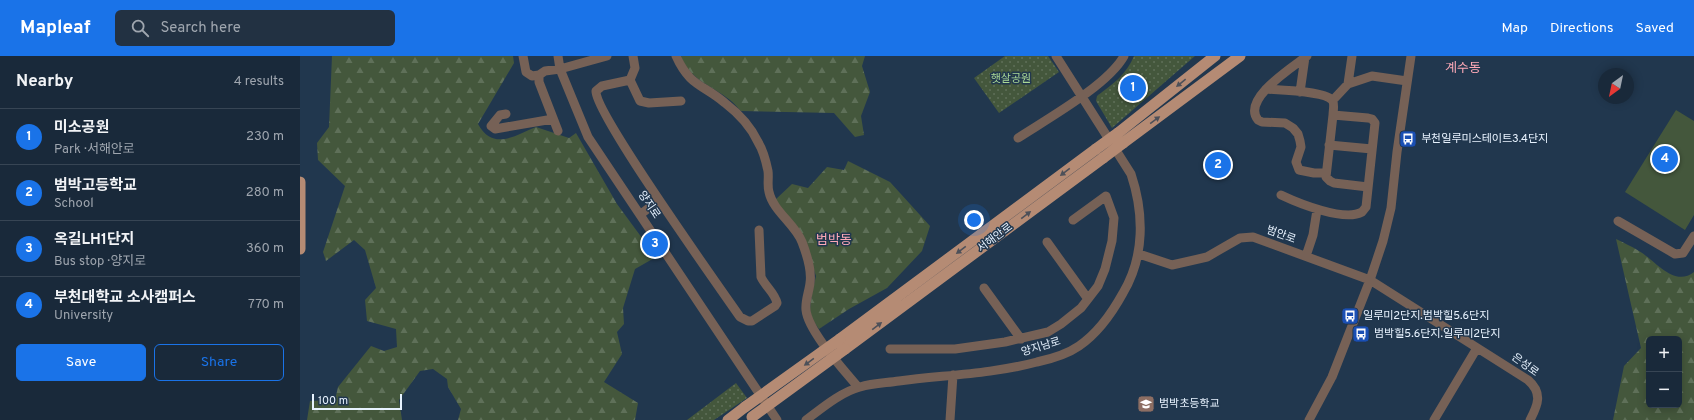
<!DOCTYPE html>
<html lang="en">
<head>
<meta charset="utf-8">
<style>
  :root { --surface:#19293a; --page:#223142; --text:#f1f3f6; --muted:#9fa6af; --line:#374554; --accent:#1a73e8 }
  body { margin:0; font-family:Overpass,"Noto Sans KR",sans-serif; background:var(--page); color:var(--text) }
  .controls { position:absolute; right:12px; bottom:12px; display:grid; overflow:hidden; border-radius:6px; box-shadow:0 2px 10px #0003 }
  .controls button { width:36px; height:36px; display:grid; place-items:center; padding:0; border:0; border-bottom:1px solid var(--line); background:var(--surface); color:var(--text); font:20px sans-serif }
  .compass { position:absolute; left:1298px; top:12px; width:36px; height:36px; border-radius:50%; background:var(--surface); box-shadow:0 2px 10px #0003; rotate:213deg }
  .scale { position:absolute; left:12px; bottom:10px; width:90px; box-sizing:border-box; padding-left:4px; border:2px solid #e7f2fe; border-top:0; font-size:11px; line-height:14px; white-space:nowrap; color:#e7f2fe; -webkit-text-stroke:3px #21374e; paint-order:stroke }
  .you { position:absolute; left:674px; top:164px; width:14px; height:14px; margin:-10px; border:3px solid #fff; border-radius:50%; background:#1a73e8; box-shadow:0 0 0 6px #1a73e833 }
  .badge { display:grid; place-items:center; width:26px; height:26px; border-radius:50%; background:var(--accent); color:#fff; font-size:13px; font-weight:700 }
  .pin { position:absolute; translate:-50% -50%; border:2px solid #fff; box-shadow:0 1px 4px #0006 }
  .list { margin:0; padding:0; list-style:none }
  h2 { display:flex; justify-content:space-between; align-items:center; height:52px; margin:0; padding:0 16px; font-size:17px }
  h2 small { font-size:13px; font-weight:400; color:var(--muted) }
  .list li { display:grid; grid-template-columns:26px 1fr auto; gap:12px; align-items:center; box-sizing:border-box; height:56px; padding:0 16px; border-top:1px solid var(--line) }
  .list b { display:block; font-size:15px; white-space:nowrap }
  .list p { margin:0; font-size:13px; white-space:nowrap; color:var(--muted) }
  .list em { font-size:13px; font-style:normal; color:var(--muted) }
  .actions { display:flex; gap:8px; padding:12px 16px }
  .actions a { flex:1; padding:9px 0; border:1px solid var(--accent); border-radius:6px; text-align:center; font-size:14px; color:var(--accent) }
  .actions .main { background:var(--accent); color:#fff }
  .icon { flex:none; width:22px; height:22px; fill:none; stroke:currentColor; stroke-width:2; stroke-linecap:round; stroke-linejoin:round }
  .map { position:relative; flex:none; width:1394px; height:364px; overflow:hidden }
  header { display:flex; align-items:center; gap:24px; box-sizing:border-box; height:56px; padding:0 20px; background:var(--accent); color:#fff }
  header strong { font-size:19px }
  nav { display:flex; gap:22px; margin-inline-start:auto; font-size:14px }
  .search { width:280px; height:36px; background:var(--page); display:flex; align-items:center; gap:10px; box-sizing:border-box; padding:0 14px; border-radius:6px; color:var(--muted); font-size:15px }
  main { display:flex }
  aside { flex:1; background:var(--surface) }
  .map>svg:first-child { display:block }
  .green { fill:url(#green-dots) }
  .forest { fill:url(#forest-firs); fill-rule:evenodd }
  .pitch { fill:#44573c }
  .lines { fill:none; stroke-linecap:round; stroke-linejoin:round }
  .minor { stroke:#766156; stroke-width:9 }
  .major { stroke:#b58b74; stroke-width:11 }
  .major-bridge { stroke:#b58b74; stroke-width:11 }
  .oneway { fill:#4d5059 }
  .labels { text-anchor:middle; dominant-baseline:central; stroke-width:3; stroke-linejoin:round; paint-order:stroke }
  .park-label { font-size:11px; fill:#aad895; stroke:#21374e }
  .poi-label { font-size:11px; fill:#e7f2fe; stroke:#21374e; text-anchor:start }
  .street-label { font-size:11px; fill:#e7f2fe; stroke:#21374e }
  .quarter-label { font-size:13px; fill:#fca8b6; stroke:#21374e }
</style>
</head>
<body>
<header>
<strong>Mapleaf</strong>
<div class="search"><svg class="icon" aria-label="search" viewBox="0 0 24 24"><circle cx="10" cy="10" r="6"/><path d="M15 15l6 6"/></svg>Search here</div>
<nav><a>Map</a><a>Directions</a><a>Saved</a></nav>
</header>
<main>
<aside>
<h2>Nearby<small>4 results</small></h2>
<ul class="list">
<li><span class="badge">1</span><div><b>미소공원</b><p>Park · 서해안로</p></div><em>230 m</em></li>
<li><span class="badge">2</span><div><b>범박고등학교</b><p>School</p></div><em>280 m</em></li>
<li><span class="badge">3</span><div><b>옥길LH1단지</b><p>Bus stop · 양지로</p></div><em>360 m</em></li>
<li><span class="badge">4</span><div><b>부천대학교 소사캠퍼스</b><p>University</p></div><em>770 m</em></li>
</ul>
<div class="actions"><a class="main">Save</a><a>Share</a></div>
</aside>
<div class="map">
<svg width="1394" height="364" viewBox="0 0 1394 364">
  <defs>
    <pattern id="green-dots" width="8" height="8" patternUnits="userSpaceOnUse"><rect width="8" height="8" fill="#44573c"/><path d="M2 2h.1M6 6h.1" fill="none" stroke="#5f7059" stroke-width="1.8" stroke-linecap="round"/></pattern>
    <pattern id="forest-firs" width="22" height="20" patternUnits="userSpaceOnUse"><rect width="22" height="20" fill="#44573c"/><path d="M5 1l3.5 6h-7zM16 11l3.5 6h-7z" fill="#5f7059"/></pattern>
  </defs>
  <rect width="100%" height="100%" fill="#21374e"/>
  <path class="green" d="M705,0h43l11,16 -60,41 -25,-35z
    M834,0h61l-83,72 -16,-27 1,-5c16,-12 29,-21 37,-40z
    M436,327l11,15 -33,22h-27z"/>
  <path class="forest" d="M32,0h181l1,7 -36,61c15,27 36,12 58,3l33,11 7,-5 41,71 39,53 -21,12 -12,39 1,16 -7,8 5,22 -18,28 34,21 -3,17h-177l3,-11 -13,-22 -1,-8 -14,-10 -13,2 -21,29 3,20h-95l3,-19 25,-1 3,-13 33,-41 13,5 13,-4 -1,-18 -29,-8 -2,-21 11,-12 -11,-38 -11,-10 -28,21 -3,-9 22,-66 -27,-26 -1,-17 12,-16z
    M381,0h184l-3,10 8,26 -9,24 3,19 -9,2 -21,-24 -93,-2c-3,-3 -7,-8 -11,-11 -17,-14 -42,-21 -49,-44z
    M548,105l42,21 40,44 -8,25 -35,37 -38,21 -30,20 -7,-10 -2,-10 2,-16 4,-17 -13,-37 -28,-39 17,-16 16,4 19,-21 17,3z
    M1316,183c8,4 15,7 23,12 16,9 35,37 55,21v148h-81l11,-54 17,-18zM1349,283h30v66h-30z"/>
  <path class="pitch" d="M1376,54l18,11v94l-9,15 -60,-38z"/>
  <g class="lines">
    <path class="minor" d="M223,0l3,16 6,4 7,-1
      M258,0l2,13 28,68 189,283
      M333,0l2,12 -5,12 10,21 9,2 32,-2
      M376,0c14,31 27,28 49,47 13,10 26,24 33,39 5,8 8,19 10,29 1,7 -1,14 1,21 4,19 26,32 33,50 5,13 10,28 8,41 -1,9 -5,18 -4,27 2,21 38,60 52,77
      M1007,0c-14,11 -66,43 -49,64l4,2 23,1 8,5 5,6 2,7 1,6 -5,15 3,8 15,3h12
      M330,24l-28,6 -6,5c-2,21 124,197 144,226l8,4h4l23,-15 2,-3c-2,-10 -12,-17 -16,-26l-2,-47
      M1048,28l4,-28
      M966,33c13,1 58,2 66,11 3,3 1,11 1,15l35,3 4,1 3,4 -9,84 -4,5c-18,10 -64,-9 -81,-17
      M1000,36l5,-35
      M1033,44l15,-16 24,-8 35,5
      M206,58l-6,1 -9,11 4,3 58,-10
      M1033,59l-7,62 4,4 4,2 34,4
      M258,75l-19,-49v-7l6,-4 15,-2 47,-13
      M718,82c29,-19 90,-53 106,-82
      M1029,89l43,4
      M341,158l18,-14
      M1318,165l57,33 8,-1 11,-17
      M747,186l41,57
      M839,198l33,11 35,-8 33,-19 13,-1 117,43 158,100c15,13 10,25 2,40
      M1006,200l7,-21 4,-25
      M684,232l37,51
      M590,293h65l50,-7 43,-10 13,-8 20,-16 7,-9 10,-13 7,-17 7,-28 2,-23 -8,-22 -33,24
      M506,364c16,-12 35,-28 54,-33 13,-4 26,-4 39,-6 46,-6 93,-7 138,-19 14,-3 29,-7 42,-16 19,-13 33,-33 44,-53 22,-37 21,-80 8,-119l-75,-118
      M650,364l3,-45
      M1009,364l23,-43 38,-97 13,-39 8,-33 6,-56 14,-96
      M1134,364l43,-72"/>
    <path class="major" d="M818,77l97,-77
      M823,87l117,-87
      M0,126v67
      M540,283l256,-190
      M545,293l258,-191
      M428,364l17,-13"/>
    <path class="major-bridge" d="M796,93l22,-16
      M803,102l20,-15
      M445,351l95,-68
      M452,361l93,-68"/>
  </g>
  <defs><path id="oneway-solid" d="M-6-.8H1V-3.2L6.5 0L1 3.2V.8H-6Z"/></defs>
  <g class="oneway">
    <use href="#oneway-solid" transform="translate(881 27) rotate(141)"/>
    <use href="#oneway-solid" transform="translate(855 64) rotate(-36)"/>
    <use href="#oneway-solid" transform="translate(765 116) rotate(143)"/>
    <use href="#oneway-solid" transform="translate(726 159) rotate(-37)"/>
    <use href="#oneway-solid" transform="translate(661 194) rotate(143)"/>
    <use href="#oneway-solid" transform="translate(577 270) rotate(-37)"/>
    <use href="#oneway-solid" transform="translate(509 306) rotate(144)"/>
  </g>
  <defs>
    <g id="bus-square" transform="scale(0.9)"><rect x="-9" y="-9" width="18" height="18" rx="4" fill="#1a4fb4" stroke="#21374e"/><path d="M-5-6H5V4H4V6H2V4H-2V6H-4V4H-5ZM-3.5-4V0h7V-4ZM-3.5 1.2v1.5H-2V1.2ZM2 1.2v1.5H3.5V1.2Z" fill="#fff"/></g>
    <g id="school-square" transform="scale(0.9)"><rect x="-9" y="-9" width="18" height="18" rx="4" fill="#8d6e63" stroke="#21374e"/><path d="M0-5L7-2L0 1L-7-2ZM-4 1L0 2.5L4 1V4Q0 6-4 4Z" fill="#fff"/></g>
  </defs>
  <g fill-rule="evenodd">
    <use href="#bus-square" x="1108" y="83"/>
    <use href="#bus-square" x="1050" y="260"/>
    <use href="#bus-square" x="1061" y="278"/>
    <use href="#school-square" x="846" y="348"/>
  </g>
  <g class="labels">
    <g class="park-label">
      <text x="711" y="23">햇살공원</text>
    </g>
    <g class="poi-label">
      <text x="1121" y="83">부천일루미스테이트3.4단지</text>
      <text x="1063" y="260">일루미2단지.범박힐5.6단지</text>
      <text x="1074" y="278">범박힐5.6단지.일루미2단지</text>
      <text x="859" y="348">범박초등학교</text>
    </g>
    <g class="street-label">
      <text transform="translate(349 149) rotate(56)">양지로</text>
      <text transform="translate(981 179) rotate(20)">범안로</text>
      <text transform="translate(695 182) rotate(-37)">서해안로</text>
      <text transform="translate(741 291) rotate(-17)">양지남로</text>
      <text transform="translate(1225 309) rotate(36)">은성로</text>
    </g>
    <g class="quarter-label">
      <text x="1163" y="13">계수동</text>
      <text x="534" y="185">범박동</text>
    </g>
  </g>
</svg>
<div class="controls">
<button>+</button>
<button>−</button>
</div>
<svg class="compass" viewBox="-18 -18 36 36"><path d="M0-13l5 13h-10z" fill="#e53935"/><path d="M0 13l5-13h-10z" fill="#9fa6af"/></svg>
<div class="scale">100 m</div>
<div class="you"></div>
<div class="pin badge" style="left:833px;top:32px">1</div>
<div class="pin badge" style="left:918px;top:109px">2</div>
<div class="pin badge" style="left:355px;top:188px">3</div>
<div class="pin badge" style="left:1365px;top:103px">4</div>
</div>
</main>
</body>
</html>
